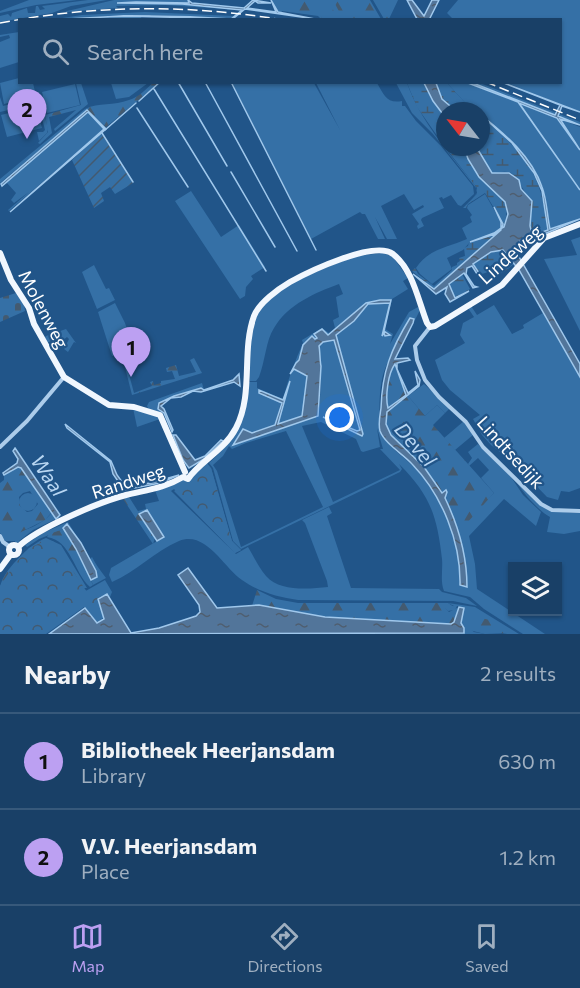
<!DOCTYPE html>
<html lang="en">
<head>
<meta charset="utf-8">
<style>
  :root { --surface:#194067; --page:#264b70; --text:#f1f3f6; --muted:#9fafc0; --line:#37597b; --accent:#bca0f2 }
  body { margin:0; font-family:Commissioner,sans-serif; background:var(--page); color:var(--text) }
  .controls { position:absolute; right:18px; bottom:18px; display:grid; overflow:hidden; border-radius:0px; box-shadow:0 2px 4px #0004 }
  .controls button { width:54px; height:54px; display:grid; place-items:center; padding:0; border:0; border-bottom:2px solid var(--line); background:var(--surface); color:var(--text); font:30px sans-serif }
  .compass { position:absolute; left:436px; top:102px; width:54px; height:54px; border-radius:50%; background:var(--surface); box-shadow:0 2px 4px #0004; rotate:301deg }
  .you { position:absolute; left:340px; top:418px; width:21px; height:21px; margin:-15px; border:4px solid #fff; border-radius:50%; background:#1a73e8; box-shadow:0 0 0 9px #1a73e833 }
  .badge { display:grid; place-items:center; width:39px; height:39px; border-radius:50%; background:var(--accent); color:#111; font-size:20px; font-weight:700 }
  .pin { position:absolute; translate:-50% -50px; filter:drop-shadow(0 2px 3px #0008) }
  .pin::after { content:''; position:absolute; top:32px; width:21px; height:18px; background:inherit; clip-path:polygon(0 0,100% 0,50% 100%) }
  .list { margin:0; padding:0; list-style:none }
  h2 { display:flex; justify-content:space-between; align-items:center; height:78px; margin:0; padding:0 24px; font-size:26px }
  h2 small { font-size:20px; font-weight:400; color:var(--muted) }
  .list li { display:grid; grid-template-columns:39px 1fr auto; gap:18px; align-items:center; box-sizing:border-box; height:96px; padding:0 24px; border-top:2px solid var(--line) }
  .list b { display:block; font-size:22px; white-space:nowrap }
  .list p { margin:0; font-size:20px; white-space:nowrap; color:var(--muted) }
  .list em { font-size:20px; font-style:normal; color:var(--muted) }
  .icon { flex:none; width:33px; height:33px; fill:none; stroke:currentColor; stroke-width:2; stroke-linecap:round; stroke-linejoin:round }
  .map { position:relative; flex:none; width:580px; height:634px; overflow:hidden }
  .search { position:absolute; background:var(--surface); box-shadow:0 2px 4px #0004; left:18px; right:18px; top:18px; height:66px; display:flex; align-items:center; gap:15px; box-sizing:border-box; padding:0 21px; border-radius:0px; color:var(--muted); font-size:22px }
  .sheet { height:270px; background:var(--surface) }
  nav { display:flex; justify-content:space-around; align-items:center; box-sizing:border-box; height:84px; border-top:2px solid var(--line); background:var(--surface); font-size:16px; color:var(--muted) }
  nav a { display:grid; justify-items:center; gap:3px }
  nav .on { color:var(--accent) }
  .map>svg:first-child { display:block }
  .grass { fill:#3570a6; fill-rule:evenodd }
  .forest { fill:url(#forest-firs); fill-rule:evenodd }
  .wetland { fill:url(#wetland-marsh) }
  .cemetery { fill:url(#cemetery-stones) }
  .park { fill:url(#park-crowns) }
  .garden { fill:url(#garden-furrows) }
  .water { fill:url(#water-ripples); stroke:#a0c8ec; stroke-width:1.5; fill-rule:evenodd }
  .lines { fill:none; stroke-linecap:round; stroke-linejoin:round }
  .stream { stroke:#a0c8ec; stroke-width:1.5 }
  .minor { stroke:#acccea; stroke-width:4 }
  .major { stroke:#f1f7fe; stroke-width:6 }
  .rail { stroke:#fff; stroke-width:1.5; stroke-dasharray:10 4.5; stroke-linecap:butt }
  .labels { text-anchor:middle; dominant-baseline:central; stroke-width:4.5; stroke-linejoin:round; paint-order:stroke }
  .street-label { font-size:18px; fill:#fff; stroke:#215589 }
  .water-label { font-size:20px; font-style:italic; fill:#b8d6f2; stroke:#215589 }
</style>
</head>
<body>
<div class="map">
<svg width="580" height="634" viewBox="0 0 580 634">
  <defs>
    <pattern id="forest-firs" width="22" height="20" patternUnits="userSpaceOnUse" patternTransform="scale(1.5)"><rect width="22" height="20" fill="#3570a6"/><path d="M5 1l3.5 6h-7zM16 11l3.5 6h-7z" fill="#435a70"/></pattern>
    <pattern id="wetland-marsh" width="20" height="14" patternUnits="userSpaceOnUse" patternTransform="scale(1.5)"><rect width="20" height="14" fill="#3570a6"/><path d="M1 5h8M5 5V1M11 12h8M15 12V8" fill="none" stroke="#435a70"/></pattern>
    <pattern id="cemetery-stones" width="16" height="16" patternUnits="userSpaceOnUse" patternTransform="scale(1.5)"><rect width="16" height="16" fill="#3570a6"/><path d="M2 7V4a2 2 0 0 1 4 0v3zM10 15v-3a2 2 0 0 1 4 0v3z" fill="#435a70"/></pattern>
    <pattern id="park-crowns" width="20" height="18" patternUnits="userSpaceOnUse" patternTransform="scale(1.5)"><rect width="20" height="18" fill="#3570a6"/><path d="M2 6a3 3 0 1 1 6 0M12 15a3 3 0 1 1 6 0" fill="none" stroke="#435a70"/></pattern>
    <pattern id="garden-furrows" width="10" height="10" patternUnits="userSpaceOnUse" patternTransform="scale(1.5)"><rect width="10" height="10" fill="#3570a6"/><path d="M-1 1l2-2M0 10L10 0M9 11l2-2" fill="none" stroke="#435a70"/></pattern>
    <pattern id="water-ripples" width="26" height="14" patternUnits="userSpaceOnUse" patternTransform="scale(1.5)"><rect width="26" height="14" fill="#52759a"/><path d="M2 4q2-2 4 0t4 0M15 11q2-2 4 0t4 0" fill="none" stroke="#4f5e6f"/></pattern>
  </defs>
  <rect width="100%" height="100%" fill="#215589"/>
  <path class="grass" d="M29,0h48l-41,5 -36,8v-2z
    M88,0h19l-36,6 -19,7 -52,9v-6l8,-2 3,3 1,-4 15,-5 1,5h7l1,-7h2l2,4 5,-1 -3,-3z
    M114,0h74l1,3 -53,-1 -19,1 65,1 60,6 -77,-5 -49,1 2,2 -55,4z
    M271,0h99l11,19h-60l-3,-3 -36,-5 -1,2 -3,-1z
    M458,0h122v112l-73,-29 53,-1v-62l-107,-1 -6,-6z
    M145,12l89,4 -4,3c-46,-4 -91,-5 -138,-2l48,-1 2,3 -93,1 33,-5z
    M19,32v30l-19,6v-26l10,-4 -1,-3 -9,2v-2z
    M19,78l1,4 13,1 3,13 -32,8 -4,-21z
    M111,83v-1l37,1 -19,14 -13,2z
    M232,83h82l26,47 -24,-47h61c7,12 10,21 25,18v5h3l11,15 25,25 32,40 1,8 -13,12 -3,-1 -7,-10 -8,4 -1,-2 -3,1 5,10 -22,10 -1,2 3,6 -6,3 -1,-3 2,-2 -7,-10 12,-7 -1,-2 -9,5 -10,-16 -23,12 16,33h-10l-12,-22 10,22h-7l-13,-25h-3l-2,-2 -49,27z
    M396,83h11c14,39 42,70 68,102l3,8 -6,6 5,-6 -1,-5 -43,-54 -21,-21z
    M447,83h21l88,34 3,4 1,-2 20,8v21l-16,-20 16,22v69l-30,10c-3,-13 -3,-29 -8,-43 -9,-25 -31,-45 -51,-63l1,3 -11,-9v-6h-15l3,-4z
    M473,83h7l100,39v3z
    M75,84l5,21 -33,8 -5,-21z
    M0,97l3,9 37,-9 8,32 -1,4 -8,8 -2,-9h6l2,-2 -7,-27 -38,9z
    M36,106l6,22 -35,9 -6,-22z
    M88,112l16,17 -95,82 -1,-1 21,-18 -15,11 -3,-3 5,-7 -9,-10 -5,3z
    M191,191l30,46 18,-12 26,42 -14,9 2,3 -7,8 -1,9 -5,3 -65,-98z
    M485,194l15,26 1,8 -7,5 -24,9 -7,8 -16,8 5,11 -20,15 -12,-10 -4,-6c12,-19 33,-21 51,-29l-5,-11 10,-6 -2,-5 2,-2 -5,-7 1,-3z
    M580,237v94l-36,-72 33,-4 -6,-15z
    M383,253l10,4 15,21 -5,3 5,8 -16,10 -7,30 8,5 -3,10 19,-32 9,-5 2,3 -5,10 -2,-2c-9,16 -25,40 -30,57 -4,15 -6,50 2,64 6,10 24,22 33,32 27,29 42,74 43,114l6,2v-4l-9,-54 36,-36 -13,-15 8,-8 -11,-12 -9,8 -1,-2 4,-6 -4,-6 10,-8 33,33 12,18 18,17 -5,14 -32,-27 -35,37 6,28 2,25 68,45h-22l-39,-25 -14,-12 -26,-6c-4,-9 -1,-22 -2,-32 -5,-44 -12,-64 -43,-95l3,5 -2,3 -159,77 -8,-8 -20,-73 -4,-5c26,-22 39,-47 40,-81h8v6l26,11c5,-20 12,-38 20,-56l-1,-3 20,-12 7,5 6,-5 -2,-8 6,-3 -3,-20 7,-3 -4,-10c-24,9 -51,20 -65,44 -8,12 -9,34 -15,49l-3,4h-6l-1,-32 8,-36 18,-19 19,-13 61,-25zM391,300l-2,2 -21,2 -14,17 -18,14 27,98 -1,2 -38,-17 34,13 2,-1 -26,-90 -11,2 -4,4c3,14 2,54 -1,70l-84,29 9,-16 9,4 23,-8 6,-23 -22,-9 24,7 7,-19 -12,43 24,-8 5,-40 -13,-7c5,-9 6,-19 10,-24 3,-4 9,-5 14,-7l-4,-4 13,2 39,-33zM321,422l35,17 5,12 2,1 17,-5 -3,-19 6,21h-3l20,21 -67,32 -31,-76zM286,431l37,76 -82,40 -24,-76 -4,-6 10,-9 6,-10 3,3 14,-6z
    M94,265l12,24 3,-1 6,12 -18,9 -15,-37z
    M115,303l10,20 9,27 -22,6 -14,-44z
    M494,305l18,29 12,-6 -1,-3 20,-12 37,64v111l-11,4 -8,-1 -3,9 -11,-3 -29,-30 -27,-22 -9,-10 -9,-16 7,-4 -30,-25 -8,-10 -7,-20 30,-17 -5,-8 3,-12 11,-6 -6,-9 3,-2 6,9z
    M66,329l10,14 -2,-1 -6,10 -4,-3 5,-10 -2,-2 -5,4 -7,-1 -2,-3v3l-6,3 -3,-4 2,-3z
    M202,383l2,7 -3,-2 -27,8 -15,7v7l6,5 -16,-5 -2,-4 2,-4z
    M424,384l26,24 -5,5 -8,-8 -12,11 -17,-20z
    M133,408l24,7 3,4 -23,8z
    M464,421l9,14 -18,15 -11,-12z
    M207,463l4,5 21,73 9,9 -6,3 -61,-64 -3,2 65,63 12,-7c6,10 11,21 18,29 14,16 43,13 62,11l-1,-6 -22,-58 -3,-3 27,-13 3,6 -5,3 24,72 88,1 3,3 24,6 11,8 -24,-5 -155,-1c-20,-3 -39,-8 -56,-20 -18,-12 -36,-50 -63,-39 -24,10 -43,31 -67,41l-3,-7 2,-7 53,-31 -17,-27 -8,4 -1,-3 8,-2 -1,-5 14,-3 -4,-11 26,-10z
    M517,483c25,25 27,29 63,30v18l-16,3 -17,-2 3,-15c-11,-6 -25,-22 -33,-34z
    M19 502a9 9 0 1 1 18 0a9 9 0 1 1-18 0Z
    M52,512l4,7 -23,11 -14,11 1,1 -11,2 -2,-1h8v-2h-11l-3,-5c15,-2 42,-10 51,-24z
    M68,522l22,37 2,-2c4,8 9,14 14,21l-13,7 -2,-5 6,-4 -1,-5 -15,-28 -13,-19 -5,4 1,1 -25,10 -12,8 -2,-2 18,-12z
    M105,580l7,12 -2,5 -3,-3 -10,4 -60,36h-13l44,-33z
    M448,603l27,4 44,27h-12l-40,-8 7,6 11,2h-21v-6l-3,-5 2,-15 -6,-2 -2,4 -7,1 -5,-4 11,-1z"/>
  <path class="forest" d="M273,0h34l7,14 -33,-4z
    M312,0h16l10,19 -16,-1z
    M333,0h14l11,19h-15z
    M352,0h16l11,19h-16z
    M373,0h25l-9,19h-5z
    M76,83h5l7,21 -33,27 -1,-2 22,-19 -27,7 3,16 -12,11 -2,-1 10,-11 -3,-17 36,-10z
    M153,83h6l-53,44 -19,-17 -87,73v-4l85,-70c14,-7 29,-3 44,-9 10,-3 17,-11 24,-17z
    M194,358l8,15 -70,22 -8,-32 8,-1 1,2 -6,3 7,26 18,-7 -2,-4 3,-1 1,4 7,-2v-2l14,-2 -3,-8 -5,1 -1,-4 10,-3 3,11 17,-4 -6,-12z
    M394,364l12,31 -18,13c-4,-13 0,-32 6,-44z
    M408,396l17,20 12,-11 8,8 -12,12 61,68 -28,31 -8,5 -13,-31v-6l-3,1 -18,-26 -33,-32 -5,-11 1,-12z
    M18,467l4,2 30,43 -7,8 -40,20 -5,-7v-50l4,-3v-5zM30,491l8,13 -6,7 -5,1 -7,-6 -1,-9 4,-4z
    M129,497l26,41 -2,6 -30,-45z
    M64,529l12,20 17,36 -3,2c-16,-14 -19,-47 -43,-50l2,-3z
    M46,538l15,7 26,43 -87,1c0,-16 31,-46 46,-51z
    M257,590l19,9 22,4h150l6,4h-10l5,5 10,-5 -5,15 -3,2 -126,-7 -73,-11z
    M467,615l23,5 19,13 -24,1 -20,-5 2,-1 -3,-7z"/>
  <path class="wetland" d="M407,83h17l9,18 12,16v30l-28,-40z
    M436,83h11l22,24v2l-13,2c-10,-7 -19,-16 -20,-28z
    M481,117c44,36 61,56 67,114l-16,3 -2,-8 2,-21c-4,-7 -15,-29 -21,-32 -6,-3 -13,0 -19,0l-16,-26h5z
    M445,147h19c4,10 7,19 14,28 16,20 38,25 24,53l-2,-10 -15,-25 -17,11 -2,4h-3l14,-14v-6z
    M501,229l1,1 -4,4 -64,55 -22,-18 3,-3 3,6 16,12 18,-16v-3l5,-2v-2l3,-2 -1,-3 6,-2 -1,-8 4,-2 1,-4 25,-7z
    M499,250l6,1 9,13 -10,8 -9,4 -7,-4 -9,3 -6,-11 13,-9z
    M462,274l8,15 -20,12 -4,-6 3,-11z"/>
  <path class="cemetery" d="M16,293l8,11 1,7 -25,11v-24z"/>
  <path class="park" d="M211,468l21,73 9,9 -6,3 -61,-62z
    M45,541h8l36,54 11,2 -3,1 8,19 -8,5 -13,-15 -38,27h-46v-48l14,-21 15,-17z"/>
  <path class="garden" d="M101,133l32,50 -18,11 -5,-7 -9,6 3,8 -10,7 -22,-48z"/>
  <path class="water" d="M188,0l4,3 52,5 9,-8 18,3h-13l-3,-2 -8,7 29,4 -5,-12 7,12 37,7 -70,-10 -11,9 2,1 -112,-3 -57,3c55,-4 109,-4 164,0l11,-9 -60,-6 -65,-1 19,-1 53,1z
    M407,0h5l12,16 8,-16h7l-10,20 -12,-1z
    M424,83h12l6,16 14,12h-11v6l-12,-16z
    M468,83h5l82,32 5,-10 -56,-22 76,29 -18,-6 -4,10 22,9 -20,-6 20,31 -23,-32 -38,-15 61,87 -62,-88z
    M87,110l19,19 -96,83 94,-83 -16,-17 -86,74 -1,-2z
    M481,115c24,19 51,42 61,72 5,13 5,29 8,42l30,-10 -43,18 -16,3 -4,7 1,8 62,109v13l-61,-107 -16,-20 -12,2 -18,12 8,12 -2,1 -7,-11 -5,2 -1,6 8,12 3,1 -4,1 -9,-15 -15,11 6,14 14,-7 -19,11 -5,-8 2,-7 -11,7 -23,-20 21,15 67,-59v-1l-6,5 -25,8 24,-9 7,-5v-6l-7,-15 9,17 -1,4 2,-1 4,-13 -3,-12 -26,-25 -11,-18 -4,-12 13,1 15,25h17l10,7 2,9 11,12 -2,25 2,8h5l11,-4 -6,-39 -8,-18 -22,-30z
    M380,300h11l-7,31 6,4 -5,1 -1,-3 -2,3 8,-33 -22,1 -14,17 -18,14 27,99 -1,2 -39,-19 34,14 3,-1 -26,-90 -11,2 -4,4c1,4 1,17 2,20l-3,50 -85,29 10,-16 9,4 23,-8 7,-22 -23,-10v-3l24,10 7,-19 -12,43 24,-8 5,-40 -13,-7 -4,5 6,-11 3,-3 4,-15 9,-9 3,3 2,-1 -3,-4 8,-5 6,6 38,-32z
    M410,318l4,1 -1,4 -18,36 13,-1 2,2 -13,3v6l11,24 10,-8 -3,-14 5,9 -1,6 -32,26 -1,12 5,11 33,32 18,26 4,-3 1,2 -2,6c13,27 22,58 22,89l-7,-2c1,-43 -18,-90 -48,-121 -9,-10 -27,-20 -32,-33 -2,-7 0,-16 1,-23 1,-36 10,-59 29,-90zM395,364l11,31 -18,13c-3,-11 0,-35 7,-44z
    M239,374l1,12 -6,-4 -33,10 -8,-1 -12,6 -10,1 -10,8 3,3 9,21 -1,2 -8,-19 -6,-4 1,-6 15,-7 27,-8 3,2 29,-10z
    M65,424l46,37 6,14 8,11 26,-3 28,-8 -19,8 -36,7 -11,-16 -3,-12 -43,-34z
    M173,435h3l19,25 10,-4 16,-16 2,1 -19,18 -15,9 -6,-8z
    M15,448l45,67 -4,4 -35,-51 -3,-1 -14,8 -1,-2 14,-10 1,-4 -5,-8z
    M147,510l17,27 -7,4 -18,-27z
    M67,524l14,19 15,28 1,6 -6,3 -15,-31 -13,-21z
    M188,568l29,40 42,-3 66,12 126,7 3,-2 5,-15 5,1 -3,15 3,5v5l-415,1 36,-26 12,15 7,-4 -6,-20 9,-5 24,39 28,-5 37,-12 4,-4 -1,-7 -21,-30z"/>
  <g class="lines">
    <path class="stream" d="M178,82l49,84
      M205,82l92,169
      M231,82l85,168
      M154,89l112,182
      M139,101l21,-19
      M137,108l51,79
      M105,130l31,-27
      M102,133l31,49
      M231,172l44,75"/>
    <path class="minor" d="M430,327l-15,19 2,14 8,20 14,17 27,25 17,25 58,57 11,6 28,1
      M0,447l27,-26 37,-44
      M0,536l3,6 7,5"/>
    <path class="major" d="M0,253l11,27 18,28 5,16 30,53 45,28 25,2 26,8 25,57
      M9 550a5 5 0 1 1 10 0a5 5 0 1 1-10 0Z
      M18,547c20,-19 81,-45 108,-52 20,-5 39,-7 57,-18l5,2c12,-18 36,-28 48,-51 18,-35 5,-76 18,-112 5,-13 24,-27 36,-34 18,-10 84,-42 103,-28 20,16 25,46 34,69l3,4 5,-1 67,-41 42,-47 36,-14
      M0,569l11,-15"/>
    <path class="rail" d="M0,23c93,-18 189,-19 283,-3
      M486,82l94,38"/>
  </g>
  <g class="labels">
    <g class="street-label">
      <text transform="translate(510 254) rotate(-42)">Lindeweg</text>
      <text transform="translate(44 309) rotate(62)">Molenweg</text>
      <text transform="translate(511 452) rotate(48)">Lindtsedijk</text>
      <text transform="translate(128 481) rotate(-18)">Randweg</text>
    </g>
    <g class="water-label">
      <text transform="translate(416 444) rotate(49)">Devel</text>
      <text transform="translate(49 475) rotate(56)">Waal</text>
    </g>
  </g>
</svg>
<div class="controls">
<button><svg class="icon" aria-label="layers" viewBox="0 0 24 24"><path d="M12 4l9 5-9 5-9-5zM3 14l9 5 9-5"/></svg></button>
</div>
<svg class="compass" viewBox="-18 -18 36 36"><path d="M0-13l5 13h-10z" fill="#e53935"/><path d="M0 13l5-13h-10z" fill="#9fafc0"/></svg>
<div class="you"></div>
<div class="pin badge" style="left:131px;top:377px">1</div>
<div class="pin badge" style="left:27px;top:139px">2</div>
<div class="search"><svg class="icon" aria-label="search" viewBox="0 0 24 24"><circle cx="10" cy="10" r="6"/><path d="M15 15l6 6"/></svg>Search here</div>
</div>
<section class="sheet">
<h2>Nearby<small>2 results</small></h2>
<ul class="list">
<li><span class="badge">1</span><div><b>Bibliotheek Heerjansdam</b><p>Library</p></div><em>630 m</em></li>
<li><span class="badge">2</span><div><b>V.V. Heerjansdam</b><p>Place</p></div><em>1.2 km</em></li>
</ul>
</section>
<nav>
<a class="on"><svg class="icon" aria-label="map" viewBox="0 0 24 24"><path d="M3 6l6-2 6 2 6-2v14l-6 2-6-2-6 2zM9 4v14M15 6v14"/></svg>Map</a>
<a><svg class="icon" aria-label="directions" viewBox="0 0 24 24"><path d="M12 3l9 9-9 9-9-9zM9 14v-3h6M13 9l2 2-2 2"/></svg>Directions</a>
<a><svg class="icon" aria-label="saved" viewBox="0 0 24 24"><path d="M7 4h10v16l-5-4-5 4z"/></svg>Saved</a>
</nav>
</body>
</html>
